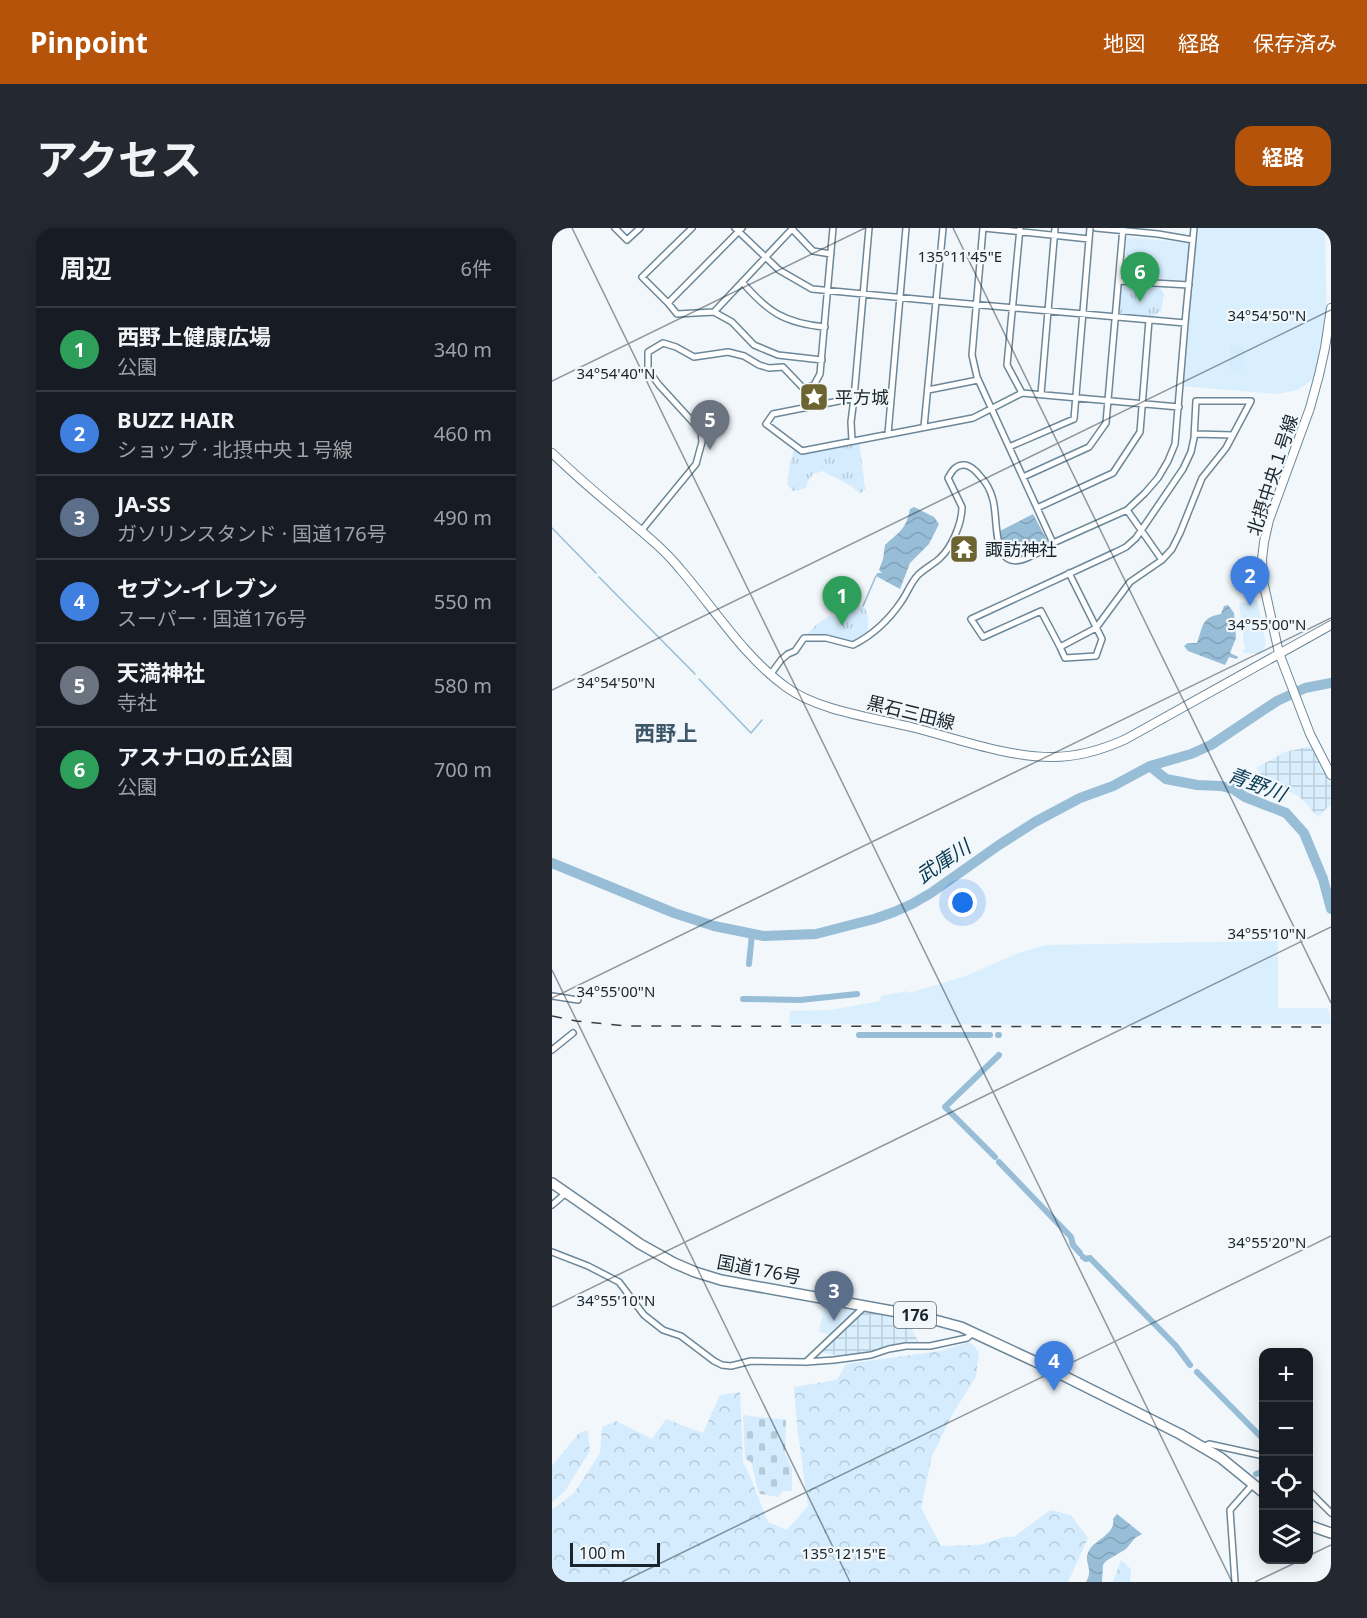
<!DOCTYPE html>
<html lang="ja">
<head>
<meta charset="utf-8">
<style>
  :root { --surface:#171b24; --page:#242831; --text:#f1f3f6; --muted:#9ea1a6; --line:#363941; --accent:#b45309 }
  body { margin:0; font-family:"Noto Sans","Noto Sans JP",sans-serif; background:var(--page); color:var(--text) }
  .controls { position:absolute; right:18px; bottom:18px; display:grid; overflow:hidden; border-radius:12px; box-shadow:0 3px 15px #0003 }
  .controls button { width:54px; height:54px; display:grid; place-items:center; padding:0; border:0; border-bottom:2px solid var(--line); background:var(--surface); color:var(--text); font:30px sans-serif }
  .scale { position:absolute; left:18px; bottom:15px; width:90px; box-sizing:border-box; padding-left:6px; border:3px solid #19242c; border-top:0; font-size:16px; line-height:21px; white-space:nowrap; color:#19242c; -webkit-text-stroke:4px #f1f7fb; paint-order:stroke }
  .you { position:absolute; left:411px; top:675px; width:21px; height:21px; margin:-15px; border:4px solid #fff; border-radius:50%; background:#1a73e8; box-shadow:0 0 0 9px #1a73e833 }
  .badge { display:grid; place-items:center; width:39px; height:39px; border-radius:50%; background:var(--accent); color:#fff; font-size:20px; font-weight:700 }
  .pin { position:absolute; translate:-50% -50px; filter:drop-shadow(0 2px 3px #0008) }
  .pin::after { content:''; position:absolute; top:32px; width:21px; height:18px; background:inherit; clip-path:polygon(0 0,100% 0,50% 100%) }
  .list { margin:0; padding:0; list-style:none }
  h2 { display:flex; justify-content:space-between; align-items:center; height:78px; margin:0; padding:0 24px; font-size:26px }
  h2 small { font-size:20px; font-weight:400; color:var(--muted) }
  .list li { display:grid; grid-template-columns:39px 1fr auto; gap:18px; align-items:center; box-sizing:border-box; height:84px; padding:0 24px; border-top:2px solid var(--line) }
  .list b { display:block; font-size:22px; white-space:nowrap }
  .list p { margin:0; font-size:20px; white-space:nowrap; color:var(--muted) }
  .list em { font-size:20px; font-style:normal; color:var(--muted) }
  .icon { flex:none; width:33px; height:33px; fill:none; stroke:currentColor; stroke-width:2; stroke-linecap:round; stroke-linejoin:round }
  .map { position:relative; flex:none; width:779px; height:1354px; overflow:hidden; border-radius:18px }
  header { display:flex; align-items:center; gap:36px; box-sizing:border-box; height:84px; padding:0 30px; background:var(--accent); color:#fff }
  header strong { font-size:28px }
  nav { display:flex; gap:33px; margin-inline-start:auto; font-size:21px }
  .intro { display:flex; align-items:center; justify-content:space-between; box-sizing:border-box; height:144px; padding:0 36px }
  h1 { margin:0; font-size:42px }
  .button { padding:15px 27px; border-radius:18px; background:var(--accent); color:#fff; font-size:21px; font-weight:700 }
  main { display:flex; gap:36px; padding:0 36px }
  aside { flex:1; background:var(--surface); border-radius:18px; box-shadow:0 3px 15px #0003 }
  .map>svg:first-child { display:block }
  .built { fill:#d9effe }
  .industrial { fill:url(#industrial-grid) }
  .green { fill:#d4ecfd }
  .forest { fill:url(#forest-crowns) }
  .cemetery { fill:url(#cemetery-stones) }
  .park { fill:url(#park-tufts) }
  .water { fill:url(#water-waves) }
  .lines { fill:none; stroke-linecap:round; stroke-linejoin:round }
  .stream { stroke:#97bdd7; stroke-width:1.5 }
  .canal { stroke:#97bdd7; stroke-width:6 }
  .river { stroke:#97bdd7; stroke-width:10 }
  .street-casing { stroke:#6c8799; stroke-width:8 }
  .secondary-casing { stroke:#6c8799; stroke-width:10 }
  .highway-casing { stroke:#6c8799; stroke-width:12 }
  .street { stroke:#fff; stroke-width:5 }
  .secondary { stroke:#fff; stroke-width:8 }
  .highway { stroke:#fff; stroke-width:9 }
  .rail { stroke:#374149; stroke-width:1.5; stroke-dasharray:10 10; stroke-linecap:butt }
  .ticks { fill:none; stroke:#19242c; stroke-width:1.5; stroke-opacity:0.45 }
  .labels { text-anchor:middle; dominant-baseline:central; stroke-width:4.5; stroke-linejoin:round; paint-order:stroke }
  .shield { fill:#f1f7fb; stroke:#5a636a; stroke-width:1.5 }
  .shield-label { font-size:16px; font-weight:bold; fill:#19242c }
  .poi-label { font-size:18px; fill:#19242c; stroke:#f1f7fb; text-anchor:start }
  .street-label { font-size:18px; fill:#19242c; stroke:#f1f7fb }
  .water-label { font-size:20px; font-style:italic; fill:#073954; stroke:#f1f7fb }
  .quarter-label { font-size:21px; font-weight:bold; fill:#3e5768; stroke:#f1f7fb }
  .ticks-label { font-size:15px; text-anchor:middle; fill:#19242c; stroke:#f1f7fb; stroke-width:4.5; stroke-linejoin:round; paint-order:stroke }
</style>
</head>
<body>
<header>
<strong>Pinpoint</strong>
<nav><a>地図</a><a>経路</a><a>保存済み</a></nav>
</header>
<div class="intro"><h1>アクセス</h1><a class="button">経路</a></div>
<main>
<aside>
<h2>周辺<small>6件</small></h2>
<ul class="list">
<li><span class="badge" style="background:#2e9e5b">1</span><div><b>西野上健康広場</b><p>公園</p></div><em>340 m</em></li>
<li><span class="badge" style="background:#3f7fe0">2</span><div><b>BUZZ HAIR</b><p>ショップ · 北摂中央１号線</p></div><em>460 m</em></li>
<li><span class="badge" style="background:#5c6f8a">3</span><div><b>JA-SS</b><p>ガソリンスタンド · 国道176号</p></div><em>490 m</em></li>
<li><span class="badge" style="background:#3f7fe0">4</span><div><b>セブン-イレブン</b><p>スーパー · 国道176号</p></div><em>550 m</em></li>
<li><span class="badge" style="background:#6b7280">5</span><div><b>天満神社</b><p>寺社</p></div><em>580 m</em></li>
<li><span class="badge" style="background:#2e9e5b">6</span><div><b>アスナロの丘公園</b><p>公園</p></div><em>700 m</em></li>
</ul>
</aside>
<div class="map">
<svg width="779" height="1354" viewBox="0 0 779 1354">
  <defs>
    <pattern id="industrial-grid" width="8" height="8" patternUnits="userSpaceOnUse" patternTransform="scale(1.5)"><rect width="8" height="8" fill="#d9effe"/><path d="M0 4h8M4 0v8" fill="none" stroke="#bacdda"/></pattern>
    <pattern id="forest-crowns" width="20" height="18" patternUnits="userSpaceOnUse" patternTransform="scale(1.5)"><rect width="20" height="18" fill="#d4ecfd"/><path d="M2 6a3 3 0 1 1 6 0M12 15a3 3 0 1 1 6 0" fill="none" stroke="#b5cad9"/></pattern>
    <pattern id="cemetery-stones" width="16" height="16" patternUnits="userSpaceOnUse" patternTransform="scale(1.5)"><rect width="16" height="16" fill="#d4ecfd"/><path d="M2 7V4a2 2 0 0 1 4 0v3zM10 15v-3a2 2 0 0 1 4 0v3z" fill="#b5cad9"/></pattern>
    <pattern id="park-tufts" width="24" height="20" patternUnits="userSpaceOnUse" patternTransform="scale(1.5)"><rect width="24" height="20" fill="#d4ecfd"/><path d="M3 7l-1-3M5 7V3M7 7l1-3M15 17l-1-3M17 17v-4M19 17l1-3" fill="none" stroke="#b5cad9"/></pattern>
    <pattern id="water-waves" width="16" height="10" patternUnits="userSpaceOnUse" patternTransform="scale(1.5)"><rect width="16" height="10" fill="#97bdd7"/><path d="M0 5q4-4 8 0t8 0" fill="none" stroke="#82a2b9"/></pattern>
  </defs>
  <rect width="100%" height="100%" fill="#f1f7fb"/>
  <path class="built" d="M644,0h129l2,107 -8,40 -21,15 -21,4 -97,-8z
    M575,9l62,6 -3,38 -62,-5z
    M705,372l9,44 -5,10 -17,-1 -2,-2 3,-2 -2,-12v-4l-4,-30z
    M726,713v67h50l3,16 -132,1 -410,-1 1,-13 41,-1 49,-9 1,-5 26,-5 2,2 57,-17 50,-22 29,-9z
    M273,1076l34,5 -27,26 -13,-3z"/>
  <path class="industrial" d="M759,518l20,36v22l-13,13 -18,-20 -37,-20 -7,-9 29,-16z
    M310,1083l45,8 12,24 -77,14 -18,-4 -3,-3z"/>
  <path class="green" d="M678,118l15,2 -3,23 -13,-2z"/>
  <path class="forest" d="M418,1114l9,10 -3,25 -23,36 -21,43 -11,52 20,38 39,-1 24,-8h10l36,-27 21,5 17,23 -20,44h-516v-72l22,-17 26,-40 2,-26 14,-6 36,18 14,-20 37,14 17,-38 20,-3 3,70 9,19 16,41 19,8 21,-24 -11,-80 -3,-39 43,-7 9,-16 94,-13z
    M36,1202l2,21 -25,40 -13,11v-36l27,-33z
    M569,1332l10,9 -1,13h-17z"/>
  <path class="cemetery" d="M191,1187l43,5 -1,33 7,16v22h-9l-5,6 -18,-3c-5,-10 -5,-21 -9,-32l-6,-3z"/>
  <path class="park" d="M567,53l38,3 7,10 -3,17 -12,9 -33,-3z
    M307,212l6,49 -5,5c-11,-13 -24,-14 -37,-23l-10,3 -6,9 -1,5 -13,3 -6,-7 3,-20 5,-18 7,5z
    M303,378h8c8,10 5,21 3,32l-13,7 -27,-7h-22l12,-13 13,-9c12,2 17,-1 26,-10z"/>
  <path class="water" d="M362,279l20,10 5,7 -10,20 -19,19 -10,26 -24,-13 1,-3h5l-3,-3 4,-11 2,-14c14,-13 21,-15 25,-36z
    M481,286l15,28 -2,5c-23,10 -46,23 -46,-16z
    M676,377l6,8 2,25 -6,15 8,4 -1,2 -8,-2 -4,8 -37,-14 -4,-5 4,-3h9c6,-16 4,-26 24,-29l3,-8z
    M565,1286l25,20 -7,4 -9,11 -20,12 -3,4 -1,17h-16c9,-15 -5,-20 4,-33 7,-10 26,-16 23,-30z"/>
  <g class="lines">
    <path class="stream" d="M0,300l44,45
      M47,349l96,97
      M311,378l13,-30
      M147,451l52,54 11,-13"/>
    <path class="canal" d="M197,736l3,-30
      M191,771l57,1 57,-6
      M307,807h131
      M446,807h1
      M443,929l-50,-50 54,-52
      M447,934l72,75 2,8 7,8
      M531,1029l3,2 4,-1 86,88 14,19
      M645,1144l67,68
      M704,1246l8,-3"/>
    <path class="river" d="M598,538l16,13 31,6 24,1 12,3 12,8 41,16 18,20 19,46 8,30
      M0,635l122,50 40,13 50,10 52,-2 58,-15 20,-7 18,-8 19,-11 68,-48 36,-23 45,-24 33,-12 37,-20 41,-12 20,-9 66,-44 28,-13 26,-5"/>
    <g class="street-casing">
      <path id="street" d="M63,0l12,12 13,-12
        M183,0l44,42 33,19 124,12 249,22 -10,121 -7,17 -10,17 -13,15 -18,17 -74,33 -76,-166 -5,-22 11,-127
        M190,0l-74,75 9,11 37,-2 18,10 22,23 24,10 44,5
        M317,0l-15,170 -81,16 -7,10 36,27 171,-33 49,-25 157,14
        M432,0l105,11
        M468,0l-13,137 15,28
        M544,0l62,6 35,6
        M240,1l21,22 18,3
        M567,53l70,4
        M190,54c26,30 42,41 83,45
        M116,75l-26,-26 50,-49
        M162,84l79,-84
        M633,95l9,-95
        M376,162l50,-10
        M489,166l14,-166
        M644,173h55l-25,47 -24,30 -22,55 -8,16 -10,11 -32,22 -34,46 -36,19 -19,-36 -58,26 -12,-18 145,-67 10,-5 10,-9 47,-69 8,-17 3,-14z
        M372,199l19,-199
        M336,206l18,-206
        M642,206l39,1
        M300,213l-1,-19 3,-24
        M457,219l65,-28 16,-191
        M471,249l66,-30 17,-24 17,-195
        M485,280l76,-35 27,-41 9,-112
        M575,282l35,50
        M89,303l55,-67 6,-22 -1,-11 -42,-46 -11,-15v-18l15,-9 13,4 18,10 34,-5 16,4 15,9 10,3 14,-1 21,22 10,-4 6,-11 13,-146
        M508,419l5,11 31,-2 6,-17 -33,-66
        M218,447l11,-15 7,-6 7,-3 9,-13h22l27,7c20,-10 35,-24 48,-43 6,-8 10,-20 17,-27 7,-7 16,-11 22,-17 12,-11 22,-35 22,-51l-14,-29c4,-7 8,-14 17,-13 6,1 11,6 15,11 6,6 11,16 13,24 6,21 -3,75 36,57 9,-4 18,-7 24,-14
        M0,768l26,4
        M0,822l21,-17
        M0,977l14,-12
        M0,1024l36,14 31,16 25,33 19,15 18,6 33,25 8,4 9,1 20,-5 55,1 28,-2 37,-5 18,-6 17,-3h24l37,-8 7,-6
        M254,1134l58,-55
        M651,1219l6,-3 55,12
        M756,1262l23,23
        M683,1354l-5,-72 23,-26"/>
    </g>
    <g class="secondary-casing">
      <path id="secondary" d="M779,80l-6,40 -6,27 -9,33 -41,112 -5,22 -2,17 1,22 16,72 31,81 21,41
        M0,225c22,21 45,41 68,60 21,18 43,35 60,56 34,39 63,87 106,118 32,24 90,31 129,41 43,11 92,29 137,29 27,0 50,-7 74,-18l205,-114"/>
    </g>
    <g class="highway-casing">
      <path id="highway" d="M0,955l88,61 34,19 21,9 26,8 199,36 41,11 73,34 146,73 41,24 43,35
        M756,1297l23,8"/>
    </g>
    <use href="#street" class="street"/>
    <use href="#secondary" class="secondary"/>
    <use href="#highway" class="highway"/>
    <path class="rail" d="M0,788l24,5 50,5 705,1"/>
  </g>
  <path class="ticks" d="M20,0l660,1354M401,0l378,775M0,153l313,-153M0,462l779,-380M0,742l298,612M0,770l779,-380M0,1079l779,-380M756,1328l23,-11M70,1354l709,-346M703,1354l46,-22"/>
  <defs>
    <g id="sight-square" transform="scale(1.5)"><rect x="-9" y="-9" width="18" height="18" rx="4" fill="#6c6532" stroke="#f1f7fb"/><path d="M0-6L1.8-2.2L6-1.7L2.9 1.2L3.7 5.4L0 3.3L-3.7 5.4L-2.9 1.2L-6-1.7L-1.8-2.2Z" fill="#fff"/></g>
    <g id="temple-square" transform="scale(1.5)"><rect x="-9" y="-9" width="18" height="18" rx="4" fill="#6c6532" stroke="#f1f7fb"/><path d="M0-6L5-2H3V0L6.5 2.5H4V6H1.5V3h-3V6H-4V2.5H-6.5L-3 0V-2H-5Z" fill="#fff"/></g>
  </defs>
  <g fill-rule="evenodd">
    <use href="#sight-square" x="262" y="169"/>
    <use href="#temple-square" x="412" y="321"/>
  </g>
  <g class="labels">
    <rect class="shield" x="342" y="1074" width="42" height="26" rx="4.5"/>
    <g class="shield-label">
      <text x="363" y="1087">176</text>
    </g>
    <g class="poi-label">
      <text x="283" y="169">平方城</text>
      <text x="433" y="321">諏訪神社</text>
    </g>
    <g class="street-label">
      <text transform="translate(720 247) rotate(-72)">北摂中央１号線</text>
      <text transform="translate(359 484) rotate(14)">黒石三田線</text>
      <text transform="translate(207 1041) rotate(11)">国道176号</text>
    </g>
    <g class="water-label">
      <text transform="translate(705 556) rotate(21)">青野川</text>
      <text transform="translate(391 633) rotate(-34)">武庫川</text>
    </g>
    <g class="quarter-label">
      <text x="114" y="505">西野上</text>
    </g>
  </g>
  <g class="ticks-label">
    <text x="408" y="34">135°11'45"E</text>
    <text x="715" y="93">34°54'50"N</text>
    <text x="64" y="151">34°54'40"N</text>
    <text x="715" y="402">34°55'00"N</text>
    <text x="64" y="460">34°54'50"N</text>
    <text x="715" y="711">34°55'10"N</text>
    <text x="64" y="769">34°55'00"N</text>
    <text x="715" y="1020">34°55'20"N</text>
    <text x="64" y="1078">34°55'10"N</text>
    <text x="292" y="1331">135°12'15"E</text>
  </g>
</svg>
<div class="controls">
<button>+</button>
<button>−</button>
<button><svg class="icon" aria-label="locate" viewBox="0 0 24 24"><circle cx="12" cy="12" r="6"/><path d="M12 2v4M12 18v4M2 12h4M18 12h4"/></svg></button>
<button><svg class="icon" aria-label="layers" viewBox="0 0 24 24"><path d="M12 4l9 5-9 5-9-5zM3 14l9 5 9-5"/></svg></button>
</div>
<div class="scale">100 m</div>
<div class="you"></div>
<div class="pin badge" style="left:290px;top:398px;background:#2e9e5b">1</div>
<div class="pin badge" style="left:698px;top:378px;background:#3f7fe0">2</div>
<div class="pin badge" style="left:282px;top:1093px;background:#5c6f8a">3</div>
<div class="pin badge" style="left:502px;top:1163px;background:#3f7fe0">4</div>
<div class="pin badge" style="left:158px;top:222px;background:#6b7280">5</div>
<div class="pin badge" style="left:588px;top:74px;background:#2e9e5b">6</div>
</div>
</main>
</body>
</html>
